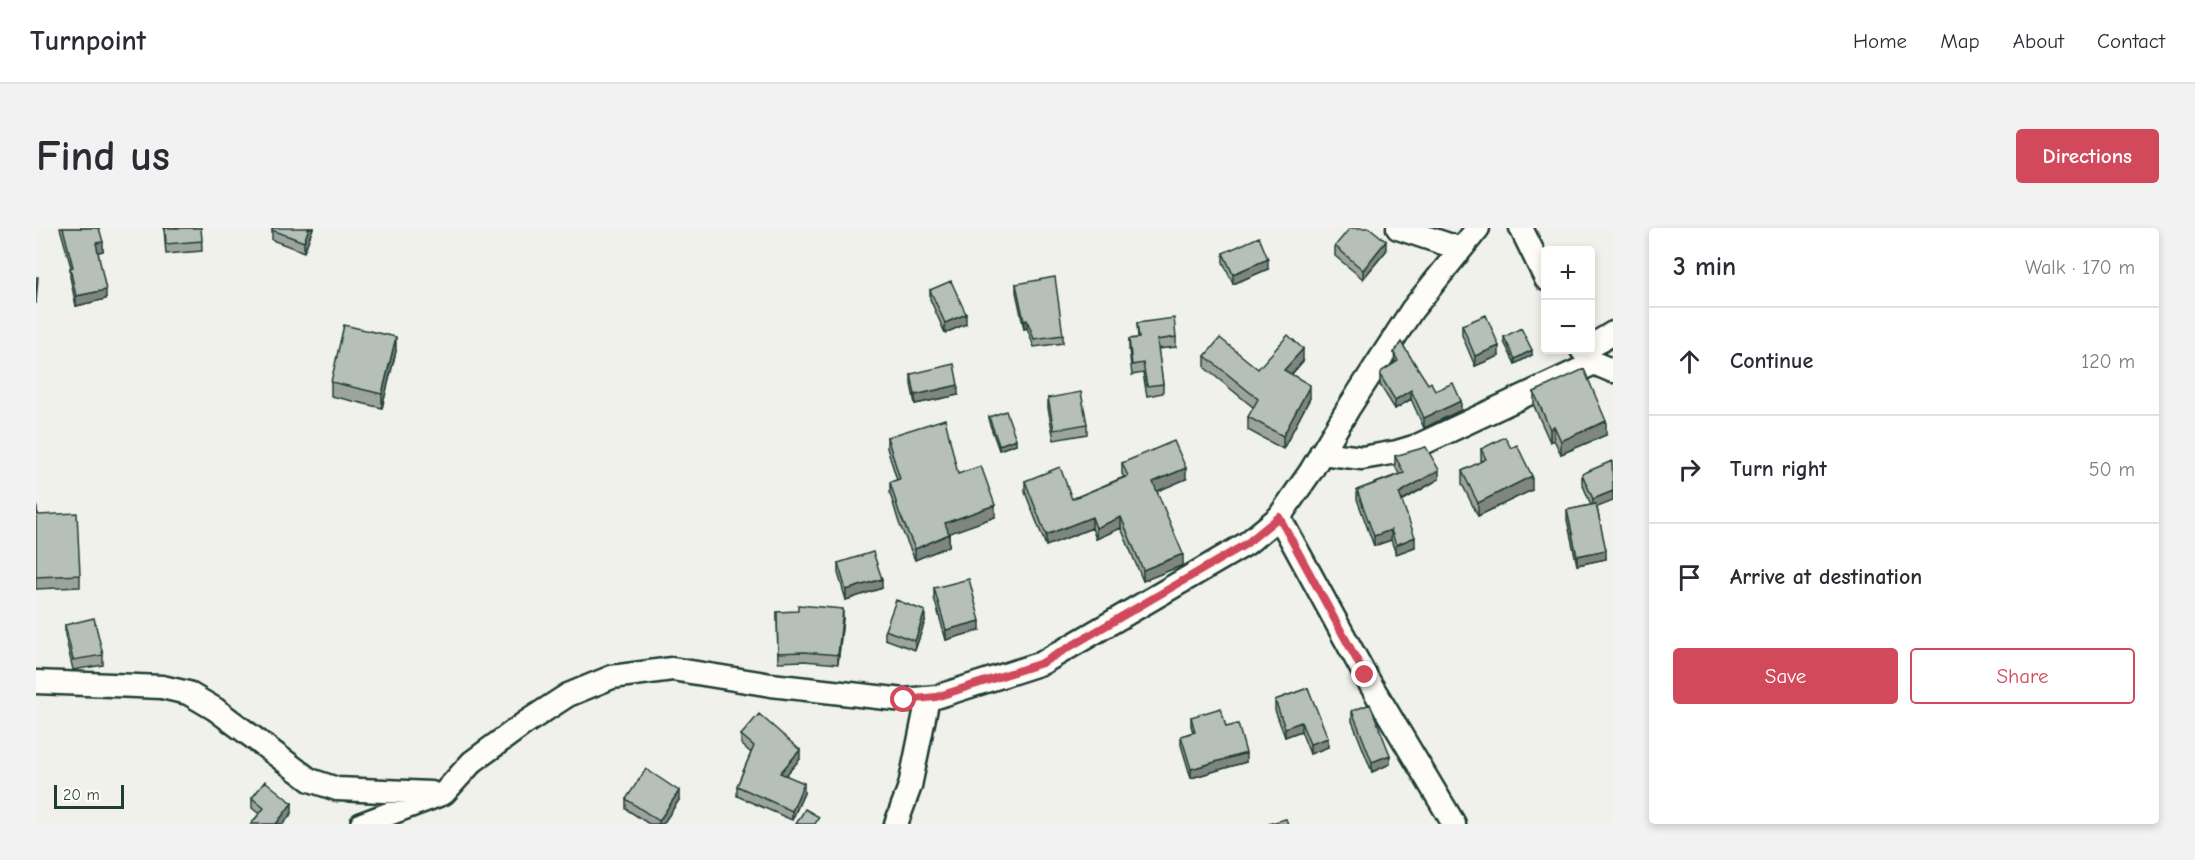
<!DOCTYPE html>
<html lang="en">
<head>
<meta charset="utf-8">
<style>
  :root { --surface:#fff; --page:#f2f2f3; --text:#2b2b33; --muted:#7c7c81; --line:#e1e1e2; --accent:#d1495b }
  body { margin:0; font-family:"Comic Neue",sans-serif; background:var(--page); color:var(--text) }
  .controls { position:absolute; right:18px; top:18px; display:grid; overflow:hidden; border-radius:6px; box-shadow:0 3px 9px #0003 }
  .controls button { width:54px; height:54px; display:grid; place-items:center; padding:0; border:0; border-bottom:2px solid var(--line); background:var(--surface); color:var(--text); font:30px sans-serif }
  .scale { position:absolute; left:18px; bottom:15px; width:70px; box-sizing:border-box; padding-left:6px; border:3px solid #1f3d34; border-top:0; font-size:16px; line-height:21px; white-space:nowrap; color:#1f3d34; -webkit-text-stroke:4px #fdfcf7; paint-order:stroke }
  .stop { position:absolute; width:18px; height:18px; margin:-14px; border:4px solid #d1495b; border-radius:50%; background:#fff }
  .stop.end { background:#d1495b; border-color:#fff; box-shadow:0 2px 6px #0008 }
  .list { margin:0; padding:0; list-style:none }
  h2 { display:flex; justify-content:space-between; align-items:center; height:78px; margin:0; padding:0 24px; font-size:26px }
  h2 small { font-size:20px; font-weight:400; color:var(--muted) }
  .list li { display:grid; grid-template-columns:39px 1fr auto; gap:18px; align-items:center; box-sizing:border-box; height:108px; padding:0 24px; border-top:2px solid var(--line) }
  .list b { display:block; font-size:22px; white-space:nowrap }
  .list em { font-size:20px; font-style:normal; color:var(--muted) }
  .actions { display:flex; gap:12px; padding:18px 24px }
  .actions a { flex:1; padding:14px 0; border:2px solid var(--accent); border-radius:6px; text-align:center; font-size:21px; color:var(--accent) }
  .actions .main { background:var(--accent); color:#fff }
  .icon { flex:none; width:33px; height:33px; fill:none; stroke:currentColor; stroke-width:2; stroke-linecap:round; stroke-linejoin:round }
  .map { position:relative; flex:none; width:1577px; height:596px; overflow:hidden; border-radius:6px }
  header { display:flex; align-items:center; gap:36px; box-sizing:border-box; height:84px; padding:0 30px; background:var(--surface); border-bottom:2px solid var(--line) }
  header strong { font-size:28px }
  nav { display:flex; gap:33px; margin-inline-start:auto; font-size:21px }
  .intro { display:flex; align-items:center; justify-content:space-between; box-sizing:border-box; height:144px; padding:0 36px }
  h1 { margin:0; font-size:42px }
  .button { padding:15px 27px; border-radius:6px; background:var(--accent); color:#fff; font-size:21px; font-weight:700 }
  main { display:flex; gap:36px; padding:0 36px }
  aside { flex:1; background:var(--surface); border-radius:6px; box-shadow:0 3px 9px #0003 }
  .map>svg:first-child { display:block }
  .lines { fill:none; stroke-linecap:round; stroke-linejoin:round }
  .minor-casing { stroke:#1f3d34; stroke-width:27 }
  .minor { stroke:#fdfcf7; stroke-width:22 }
  .wall { fill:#9da49e; stroke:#1f3d34; stroke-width:1.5 }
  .shaded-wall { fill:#7f8681; stroke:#1f3d34; stroke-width:1.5 }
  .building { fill:#b6bfb8; stroke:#1f3d34; stroke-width:1.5 }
  .route { stroke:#d1495b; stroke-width:8 }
</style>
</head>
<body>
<header>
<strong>Turnpoint</strong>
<nav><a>Home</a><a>Map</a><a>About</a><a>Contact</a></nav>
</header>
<div class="intro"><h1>Find us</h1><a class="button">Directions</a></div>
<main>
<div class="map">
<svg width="1577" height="596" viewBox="0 0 1577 596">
  <rect width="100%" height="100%" fill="#f0f1eb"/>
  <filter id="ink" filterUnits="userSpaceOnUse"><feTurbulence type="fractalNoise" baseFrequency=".0167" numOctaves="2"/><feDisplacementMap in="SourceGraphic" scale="12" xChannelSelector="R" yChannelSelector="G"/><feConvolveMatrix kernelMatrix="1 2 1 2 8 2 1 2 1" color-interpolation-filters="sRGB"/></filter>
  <g filter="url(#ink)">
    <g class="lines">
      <g class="minor-casing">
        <path id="minor" d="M1362,0l63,21
          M1485,0l25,51
          M1554,119l23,-14
          M1546,122l12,13 19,8
          M1285,225l41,5 35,-6 20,-6 177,-83
          M1243,289l86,158 89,149
          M0,454l126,5 26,6 27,16 95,71 27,9 94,4
          M326,596l82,-31 28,-31 53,-39 43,-28 44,-18 60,-8 99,16 133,15 32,-3 106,-34 204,-119 33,-27 32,-46 37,-62 64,-99 66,-82
          M860,596l14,-38 18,-88"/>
      </g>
      <use href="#minor" class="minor"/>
    </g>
    <path class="wall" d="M24,0h39l4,23 -5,1 8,47 -30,7 -6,-29v-9l1,-1z
      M128,0h37l1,23 -36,3z
      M277,0l-9,24 -32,-12v-10z
      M1299,18l51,5 -23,28 -28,-23z
      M1187,25l45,16 -35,15 -10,-22z
      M980,56l47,51v8l-29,4 -7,-19 -3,1 -8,-37z
      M894,62l36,34 -21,9 -15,-34z
      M1101,95l39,14v10l-18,2 5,35v9l-16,3 -4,-23 -11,2 -3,-26v-10l9,-1z
      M1426,97l37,31 -24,10 -13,-31z
      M1468,109l28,18 -17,9 -11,-22z
      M360,123l-14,57 -51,-12v-14z
      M1358,125l41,38 26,19 -37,18 -13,-29 -16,10 -15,-24v-10l15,-12z
      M1169,128l53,13 45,-8 -12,14 19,23 -27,51 -35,-19v-13l6,-9 -49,-40z
      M875,146l47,21 -43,9 -4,-20z
      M1498,164l72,43 -45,19 -7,-14 -4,2 -16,-36z
      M1012,170l39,26v10l-33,6 -6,-32z
      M953,189l27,27 -17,6 -10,-28z
      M851,209l71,37 37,43 -46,16v13l-34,14 -16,-37 -9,-30v-11l7,-2 -10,-32z
      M1445,221l51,41 -54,26 -16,-32v-13l19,-9z
      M1359,228l44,23 -37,22 13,46 -19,7 -5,-14 -17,6 -17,-47v-9l42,-16 -4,-8z
      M1086,235l64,16 -29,12 26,74 -40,16 -22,-53 -25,11 -4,-11 -46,18 -21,-54v-11l47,18 52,-22 -2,-3z
      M1546,246l15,33 9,52 -29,6 -10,-45v-10l24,-5 -9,-22z
      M0,277l2,10 42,60v12l-44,2z
      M802,335l44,25 -36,12 -8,-27z
      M898,360l46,42 -34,10 -12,-42z
      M741,384l66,6 -5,46 -34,-3 -26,1z
      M889,393l-10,29 -30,-11v-9z
      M29,397l38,30v10l-30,5 -8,-35z
      M1272,460l20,59 -18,7 -9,-23 -16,6 -10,-27v-10z
      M1316,483l38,53 -18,8 -20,-51z
      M1155,489l35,10 20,35 -55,16 -10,-33v-9l12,-4 -2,-6z
      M705,507l59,24 -14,16 18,18 -12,27 -55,-24v-10l14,-33 -10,-9z
      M216,570l40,15 -9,11h-32l8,-10 -7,-6z
      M590,571l53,1 -16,24h-14l-23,-15z"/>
    <path class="shaded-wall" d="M273,0h4l-9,24v-10z
      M1350,13v10l-23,28v-9z
      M67,14v9l-7,2v-10z
      M1232,31v10l-35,15v-10z
      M70,62v9l-30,7v-10z
      M930,86v10l-21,9v-10z
      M991,92v8l-3,1v-8z
      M360,109v14l-14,57v-14z
      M1463,118v10l-24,10v-10z
      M1267,121v12l-19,22v-13z
      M1496,122v5l-17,9v-5z
      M922,157v10l-43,9v-9z
      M1274,157v13l-27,51v-13z
      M1375,162v9l-16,10v-9z
      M1425,173v9l-37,18v-10z
      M1570,193v14l-45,19v-13z
      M1518,198v14l-4,2v-13z
      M980,211v5l-17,6v-5z
      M1150,240v11l-33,14v-11z
      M1403,242v9l-40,23v-9z
      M1496,248v14l-54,26v-13z
      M1577,263v10l-20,8v-10z
      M959,277v12l-50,18v-12z
      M1056,289v11l-46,18v-11z
      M1085,289v11l-25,11v-11z
      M1355,302v10l-17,6v-10z
      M913,306v12l-34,14v-11z
      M1379,309v10l-19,7v-9z
      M1570,322v9l-29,6v-9z
      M1147,326v11l-40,16v-11z
      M846,351v9l-36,12v-10z
      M807,381v9l-5,46v-9z
      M889,383v10l-10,29v-9z
      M944,393v9l-34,10v-10z
      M1265,494v9l-16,6v-9z
      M1292,510v9l-18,7v-10z
      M764,522v9l-20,23v-9z
      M1210,525v9l-55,16v-9z
      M1354,527v9l-18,8v-10z
      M768,555v10l-12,27v-9z
      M643,563v9l-16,24h-4v-3z
      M256,575v10l-9,11h-7z"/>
    <path class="building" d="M27,0h36l4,14 -7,1 10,47 -30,6 -6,-28 3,-1z
      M129,0h36l1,13 -36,3z
      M237,0h36l-5,14 -32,-12z
      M1314,0h20l16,13 -23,29 -28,-24z
      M1223,9l9,22 -35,15 -10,-21z
      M0,49h2l-2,27z
      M1019,49l8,58 -29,4 -7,-19 -3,1 -8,-37z
      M915,53l15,33 -21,9 -15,-33z
      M1450,87l13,31 -24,10 -13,-31z
      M1138,90l2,19 -19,3 6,44 -16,2 -4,-23 -11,2 -3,-26 10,-1 -2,-15z
      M308,97l52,12 -14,57 -51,-12z
      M1485,100l11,22 -17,9 -11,-22z
      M1252,107l15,14 -19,21 26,15 -27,51 -35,-19 10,-18 -53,-43 15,-18 38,31z
      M1365,114l27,42 3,-2 4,9 18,-8 8,18 -37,17 -13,-28 -16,10 -15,-25 2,-4 16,-10 -4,-8z
      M918,136l4,21 -43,10 -4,-21z
      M1548,141l22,52 -45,20 -7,-15 -4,3 -16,-37z
      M1045,164l6,32 -33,6 -6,-32z
      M970,183l10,28 -17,6 -10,-28z
      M909,191l13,55 23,-8 14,39 -50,18 4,11 -34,15 -16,-37 -9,-30 10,-3 -13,-42z
      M1469,209l6,11 6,-3 15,31 -54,27 -16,-32 24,-12 -5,-10z
      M1138,213l12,27 -33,14 30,72 -40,16 -22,-53 -25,11 -4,-11 -46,18 -21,-54 35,-14 12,32 56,-23 -6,-13z
      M1390,219l13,23 -40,23 16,44 -19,8 -5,-15 -17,6 -17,-46 47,-17 -9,-17z
      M1576,233l1,30 -20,8 -11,-25z
      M1560,276l10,46 -29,6 -10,-46z
      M0,277l2,10 39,-2 3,62 -44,2z
      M837,324l9,27 -36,11 -8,-27z
      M933,351l11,42 -34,9 -12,-42z
      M860,372l29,11 -10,30 -30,-11z
      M762,377l45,4 -5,46 -34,-3 -26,1 -1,-41 21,-1z
      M58,390l9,37 -30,5 -8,-35z
      M1272,460l20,50 -18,6 -9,-22 -16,6 -10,-28z
      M1334,476l20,51 -18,7 -20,-51z
      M1185,480l5,19 12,-3 8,29 -55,16 -10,-33 14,-4 -4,-15z
      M723,486l41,36 -20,23 24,10 -12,28 -55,-25 17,-40 -13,-11z
      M610,541l33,22 -20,30 -33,-22z
      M229,553l27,22 -16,21h-25l13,-16 -12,-10z
      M769,581l14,8 -4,7h-19z
      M1250,591l2,5h-20z"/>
  </g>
  <g class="lines" filter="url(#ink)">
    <path class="route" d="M868,472l32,-3 106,-34 204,-119 33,-27 86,158"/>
  </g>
</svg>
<div class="controls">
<button>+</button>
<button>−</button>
</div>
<div class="scale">20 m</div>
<div class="stop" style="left:868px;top:472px"></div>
<div class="stop end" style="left:1329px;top:447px"></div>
</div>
<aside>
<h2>3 min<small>Walk · 170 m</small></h2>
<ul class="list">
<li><svg class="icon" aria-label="ahead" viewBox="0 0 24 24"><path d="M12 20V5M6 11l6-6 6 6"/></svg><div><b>Continue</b></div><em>120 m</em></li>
<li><svg class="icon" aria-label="right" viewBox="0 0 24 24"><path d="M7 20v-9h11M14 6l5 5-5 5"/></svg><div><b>Turn right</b></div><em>50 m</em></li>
<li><svg class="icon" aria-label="arrive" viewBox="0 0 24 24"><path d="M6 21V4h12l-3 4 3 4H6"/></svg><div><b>Arrive at destination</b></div></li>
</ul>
<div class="actions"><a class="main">Save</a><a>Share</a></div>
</aside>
</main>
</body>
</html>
